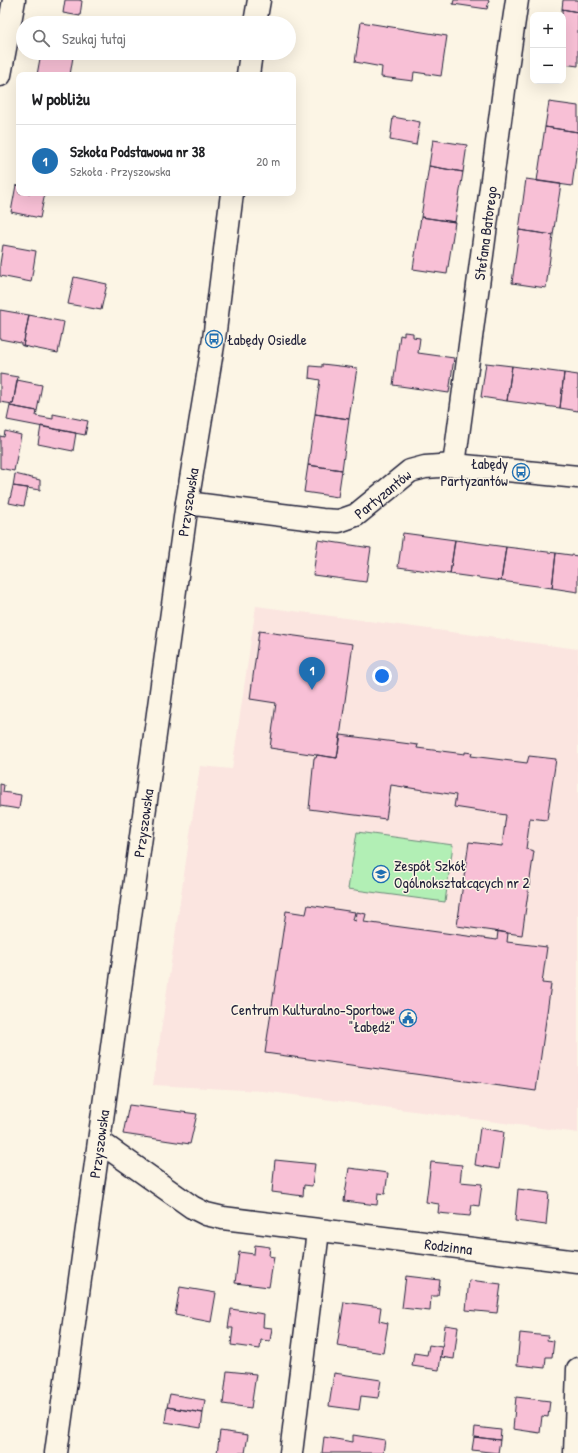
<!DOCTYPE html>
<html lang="pl">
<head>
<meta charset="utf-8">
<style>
  :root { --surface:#fff; --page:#f6f6f6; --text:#202124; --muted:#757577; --line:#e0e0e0; --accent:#1f6fb2 }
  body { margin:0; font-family:"Patrick Hand",sans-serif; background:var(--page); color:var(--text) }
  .controls { position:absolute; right:12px; top:12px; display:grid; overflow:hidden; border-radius:8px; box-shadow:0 4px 16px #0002 }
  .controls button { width:36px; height:36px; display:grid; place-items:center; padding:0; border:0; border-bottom:1px solid var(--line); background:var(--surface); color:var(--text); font:20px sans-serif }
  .you { position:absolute; left:382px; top:676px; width:14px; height:14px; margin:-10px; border:3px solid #fff; border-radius:50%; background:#1a73e8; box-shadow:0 0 0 6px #1a73e833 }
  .badge { display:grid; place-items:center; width:26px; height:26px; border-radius:50%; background:var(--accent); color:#fff; font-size:13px; font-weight:700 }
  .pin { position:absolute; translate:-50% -33px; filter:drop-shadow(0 1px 2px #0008) }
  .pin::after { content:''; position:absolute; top:21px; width:14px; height:12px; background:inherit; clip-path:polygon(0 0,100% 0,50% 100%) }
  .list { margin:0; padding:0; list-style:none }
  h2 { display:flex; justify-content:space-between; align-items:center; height:52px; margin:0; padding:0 16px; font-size:17px }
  h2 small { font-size:13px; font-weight:400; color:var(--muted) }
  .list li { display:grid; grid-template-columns:26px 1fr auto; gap:12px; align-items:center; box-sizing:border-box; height:72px; padding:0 16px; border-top:1px solid var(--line) }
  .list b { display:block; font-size:15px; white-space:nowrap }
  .list p { margin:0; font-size:13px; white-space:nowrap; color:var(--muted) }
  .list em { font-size:13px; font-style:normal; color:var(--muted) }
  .icon { flex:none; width:22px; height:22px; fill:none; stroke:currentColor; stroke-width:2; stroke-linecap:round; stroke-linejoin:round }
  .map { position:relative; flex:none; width:578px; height:1453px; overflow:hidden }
  .search { position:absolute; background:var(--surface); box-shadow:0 4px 16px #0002; left:16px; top:16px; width:280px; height:44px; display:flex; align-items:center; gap:10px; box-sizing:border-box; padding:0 14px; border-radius:22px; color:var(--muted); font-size:15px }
  .panel { position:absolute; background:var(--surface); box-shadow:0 4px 16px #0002; left:16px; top:72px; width:280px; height:124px; border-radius:8px }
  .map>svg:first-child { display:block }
  .built { fill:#fbe5e0 }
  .green { fill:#b2efb5; stroke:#6a8878 }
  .building { fill:#f8c0d6; stroke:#22223b }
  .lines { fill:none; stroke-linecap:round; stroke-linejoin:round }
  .minor-casing { stroke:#22223b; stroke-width:25 }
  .tertiary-casing { stroke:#22223b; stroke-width:25 }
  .minor { stroke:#fcf5e5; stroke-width:22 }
  .tertiary { stroke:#fcf5e5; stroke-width:22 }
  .labels { text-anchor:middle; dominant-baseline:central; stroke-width:3; stroke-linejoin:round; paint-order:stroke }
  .street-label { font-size:15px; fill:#22223b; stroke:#fcf5e5 }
  .poi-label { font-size:15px; fill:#22223b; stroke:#fcf5e5; text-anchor:start }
</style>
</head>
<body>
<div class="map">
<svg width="578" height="1453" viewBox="0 0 578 1453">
  <rect width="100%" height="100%" fill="#fcf5e5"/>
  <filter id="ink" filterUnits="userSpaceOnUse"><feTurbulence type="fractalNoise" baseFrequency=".025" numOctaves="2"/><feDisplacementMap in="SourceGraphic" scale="8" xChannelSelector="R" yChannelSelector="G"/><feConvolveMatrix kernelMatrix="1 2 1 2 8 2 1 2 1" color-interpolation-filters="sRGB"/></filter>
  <g filter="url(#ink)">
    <path class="built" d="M256,606l322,43v484l-315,-42 -110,-6 47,-319 32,3z"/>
    <path class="green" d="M357,832l96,13 -8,57 -97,-13z"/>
    <path class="building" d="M65,0h14l3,1 -2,15 -17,-3z
      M454,0h35l-2,9 -34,-5z
      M563,0h15v12l-16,-3z
      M562,9l16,3v54l-15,-2z
      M361,22l86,14 -6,40 -27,-4 -1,9 -32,-4 1,-10 -27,-5z
      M41,53h23v2l9,2 -3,18h-33z
      M549,102l29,4v26l-33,-5z
      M393,117l27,5 -4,23 -26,-5z
      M545,127l33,5v9l-6,45 -35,-5z
      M433,140l34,5 -4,27 -34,-6z
      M429,166l34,6 -8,50 -34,-5z
      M526,179l35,5 -8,51 -34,-5z
      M16,185l3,1v7h26l-5,25 -29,-6z
      M421,217l34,5 -8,52 -34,-5z
      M519,230l34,5 -7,53 -34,-5z
      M3,245l33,6 -5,31 -31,-6v-12z
      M74,277l33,7 -6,26 -33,-6z
      M0,310l29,5 -6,31 -2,-1v-2l-21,-4z
      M29,315l35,7 -6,31 -35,-7z
      M404,332l9,1v4l7,1 -2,15 36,5 -5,35 -56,-8 7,-50 4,1z
      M486,363l26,3 -5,35 -26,-4z
      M322,364l35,4 -8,51 -34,-5 5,-34 -11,-2 1,-12 12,1z
      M512,366l52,7 -4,35 -53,-7z
      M564,373l14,2v36l-18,-3z
      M0,374l18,3 -5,27 -13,-2z
      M17,380l25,5 -5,26 -27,-5v-2h3z
      M10,406l27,5 -1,5 17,3v-5l35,7 -3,14 -78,-15z
      M315,414l34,5 -7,51 -34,-5z
      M41,426l35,7 -3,18 -35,-7z
      M5,431l16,4 -7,36 -14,-3v-32l4,1z
      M308,465l34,5 -4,27 -34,-5z
      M15,474l25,6v10l-27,-4z
      M13,486l15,2 -4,18 -15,-3z
      M403,533l52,7 -5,34 -52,-7z
      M318,540l53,8 -5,34 -53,-7z
      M455,540l51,7 -5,34 -51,-7z
      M506,547l50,6 -4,35 -51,-7z
      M556,553l22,3v36l-26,-4z
      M259,631l94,13 -16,114 -67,-10 6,-45 -26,-4z
      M341,735l77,10 -1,3 48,6v-2l7,1 -1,3 56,7 2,-7 27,3 -9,61 -17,-2 -4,31 8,2 -12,84 -65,-9 12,-84 33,4 4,-31 -52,-8 2,-12 -65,-10 -5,34 -77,-10 5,-51h2l1,-3 20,3z
      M0,784l4,1 -1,7 18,3 -2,14 -19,-3z
      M308,905l47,7 -2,8 3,1 1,-9 9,2 -2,8 133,18 1,-9 10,2 -1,9 40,5 -5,36 9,1 -15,107 -271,-38 21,-142 20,3z
      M129,1105l68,9 -7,30 -67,-10z
      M480,1128l24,4 -5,37 -24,-4z
      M275,1160l40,4 -3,22 -8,-1 -1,11 -31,-4z
      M431,1162l31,3 -2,17 22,2 -3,22 -7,-1 -2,11 -32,-3 1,-9 -13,-2z
      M349,1168l39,5 -3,21 -7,-1 -1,12 -33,-4z
      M518,1189l31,4 -3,32 -31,-4z
      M255,1245l15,2 -1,9 5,1 -5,30 -34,-4 4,-31 15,2z
      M406,1276l34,4 -2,16h-7l-1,15 -28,-3z
      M469,1280l32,4 -4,29 -31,-3z
      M180,1287l36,6 -5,29 -36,-7z
      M344,1302l37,5 -2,14 9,2 -5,30 -46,-7z
      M231,1309l33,5 -1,13 9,1 -2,13 -9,-1 -1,9 -29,-4 2,-17h-5z
      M445,1325l13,2 -4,32 -13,-2z
      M520,1333l28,3 -1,4 7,1 -2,16h-6l-1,11 -28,-3z
      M429,1345l13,2 -3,23 -27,-4 2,-13 13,2z
      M227,1371l29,3 -5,34 -28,-4z
      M334,1373l47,7 -3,18 -17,-2 -2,14 -30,-4z
      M170,1394l35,6 -2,13 -36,-6z
      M516,1397l34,4 -2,16 -6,-1 -2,17 -27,-4z
      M167,1407l36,6 -2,15 -36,-6z
      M475,1427l26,3 -1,10 -26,-3z
      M220,1431l28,4 -3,18h-28z
      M353,1435l32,5 -2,13h-61l2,-16 29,5z
      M474,1437l26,3 -2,13 -26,-3z"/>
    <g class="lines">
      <g class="minor-casing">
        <g id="minor">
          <path d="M0,75l14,-75"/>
          <path id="s1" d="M454,465l52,-390 11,-75"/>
          <path id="s2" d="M187,503l135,17 17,1 17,-6 54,-44 15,-4 29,-2 124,12"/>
          <path id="s3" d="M100,1142l92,65 14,7 17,4 355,44"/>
          <path d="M291,1453l27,-222"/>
          <path d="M575,1453l3,-84"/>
        </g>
      </g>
      <g class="tertiary-casing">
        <g id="tertiary">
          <path d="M255,23l4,-23"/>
          <path d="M248,75l3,-22"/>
          <path id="s4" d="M56,1453l131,-950 27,-164 18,-146"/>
        </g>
      </g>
      <use href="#minor" class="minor"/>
      <use href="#tertiary" class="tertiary"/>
    </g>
  </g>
  <defs>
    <g id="bus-ring" transform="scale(0.9)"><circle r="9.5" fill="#fcf5e5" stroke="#1f6fb2" stroke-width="1.5"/><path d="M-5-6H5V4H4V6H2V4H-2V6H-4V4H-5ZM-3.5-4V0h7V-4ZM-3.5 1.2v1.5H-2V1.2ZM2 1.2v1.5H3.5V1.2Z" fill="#1f6fb2"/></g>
    <g id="school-ring" transform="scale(0.9)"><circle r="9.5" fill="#fcf5e5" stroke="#1f6fb2" stroke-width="1.5"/><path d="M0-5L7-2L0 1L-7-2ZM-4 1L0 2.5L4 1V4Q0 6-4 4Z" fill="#1f6fb2"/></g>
    <g id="civic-ring" transform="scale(0.9)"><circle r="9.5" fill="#fcf5e5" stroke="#1f6fb2" stroke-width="1.5"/><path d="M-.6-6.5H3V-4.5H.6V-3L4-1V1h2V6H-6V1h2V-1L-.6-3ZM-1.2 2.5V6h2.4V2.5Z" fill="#1f6fb2"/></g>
  </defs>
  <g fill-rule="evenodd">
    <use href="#bus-ring" x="214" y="339"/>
    <use href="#bus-ring" x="521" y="472"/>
    <use href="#school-ring" x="381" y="874"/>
    <use href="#civic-ring" x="408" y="1018"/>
  </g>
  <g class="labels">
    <g class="street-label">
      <text stroke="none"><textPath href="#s1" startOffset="234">Stefana Batorego</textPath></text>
      <text stroke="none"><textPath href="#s2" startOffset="205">Partyzantów</textPath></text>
      <text stroke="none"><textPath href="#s4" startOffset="960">Przyszowska</textPath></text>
      <text stroke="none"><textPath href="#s4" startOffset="636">Przyszowska</textPath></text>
      <text stroke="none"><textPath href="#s4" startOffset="312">Przyszowska</textPath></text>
      <text stroke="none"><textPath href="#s3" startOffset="373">Rodzinna</textPath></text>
    </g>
    <g class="poi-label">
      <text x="227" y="339">Łabędy Osiedle</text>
      <text x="508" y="463" text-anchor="end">Łabędy<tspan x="508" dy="17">Partyzantów</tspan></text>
      <text x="394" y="865">Zespół Szkół<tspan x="394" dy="17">Ogólnokształcących nr 2</tspan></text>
      <text x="395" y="1009" text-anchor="end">Centrum Kulturalno-Sportowe<tspan x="395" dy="17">"Łabędź"</tspan></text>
    </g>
  </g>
</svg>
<div class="controls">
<button>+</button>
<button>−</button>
</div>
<div class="you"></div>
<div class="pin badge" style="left:312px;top:690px">1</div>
<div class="search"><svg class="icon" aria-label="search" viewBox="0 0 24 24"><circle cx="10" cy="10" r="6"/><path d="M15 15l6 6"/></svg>Szukaj tutaj</div>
<section class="panel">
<h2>W pobliżu<small></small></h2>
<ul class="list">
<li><span class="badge">1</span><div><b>Szkoła Podstawowa nr 38</b><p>Szkoła · Przyszowska</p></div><em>20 m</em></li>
</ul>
</section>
</div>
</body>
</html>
